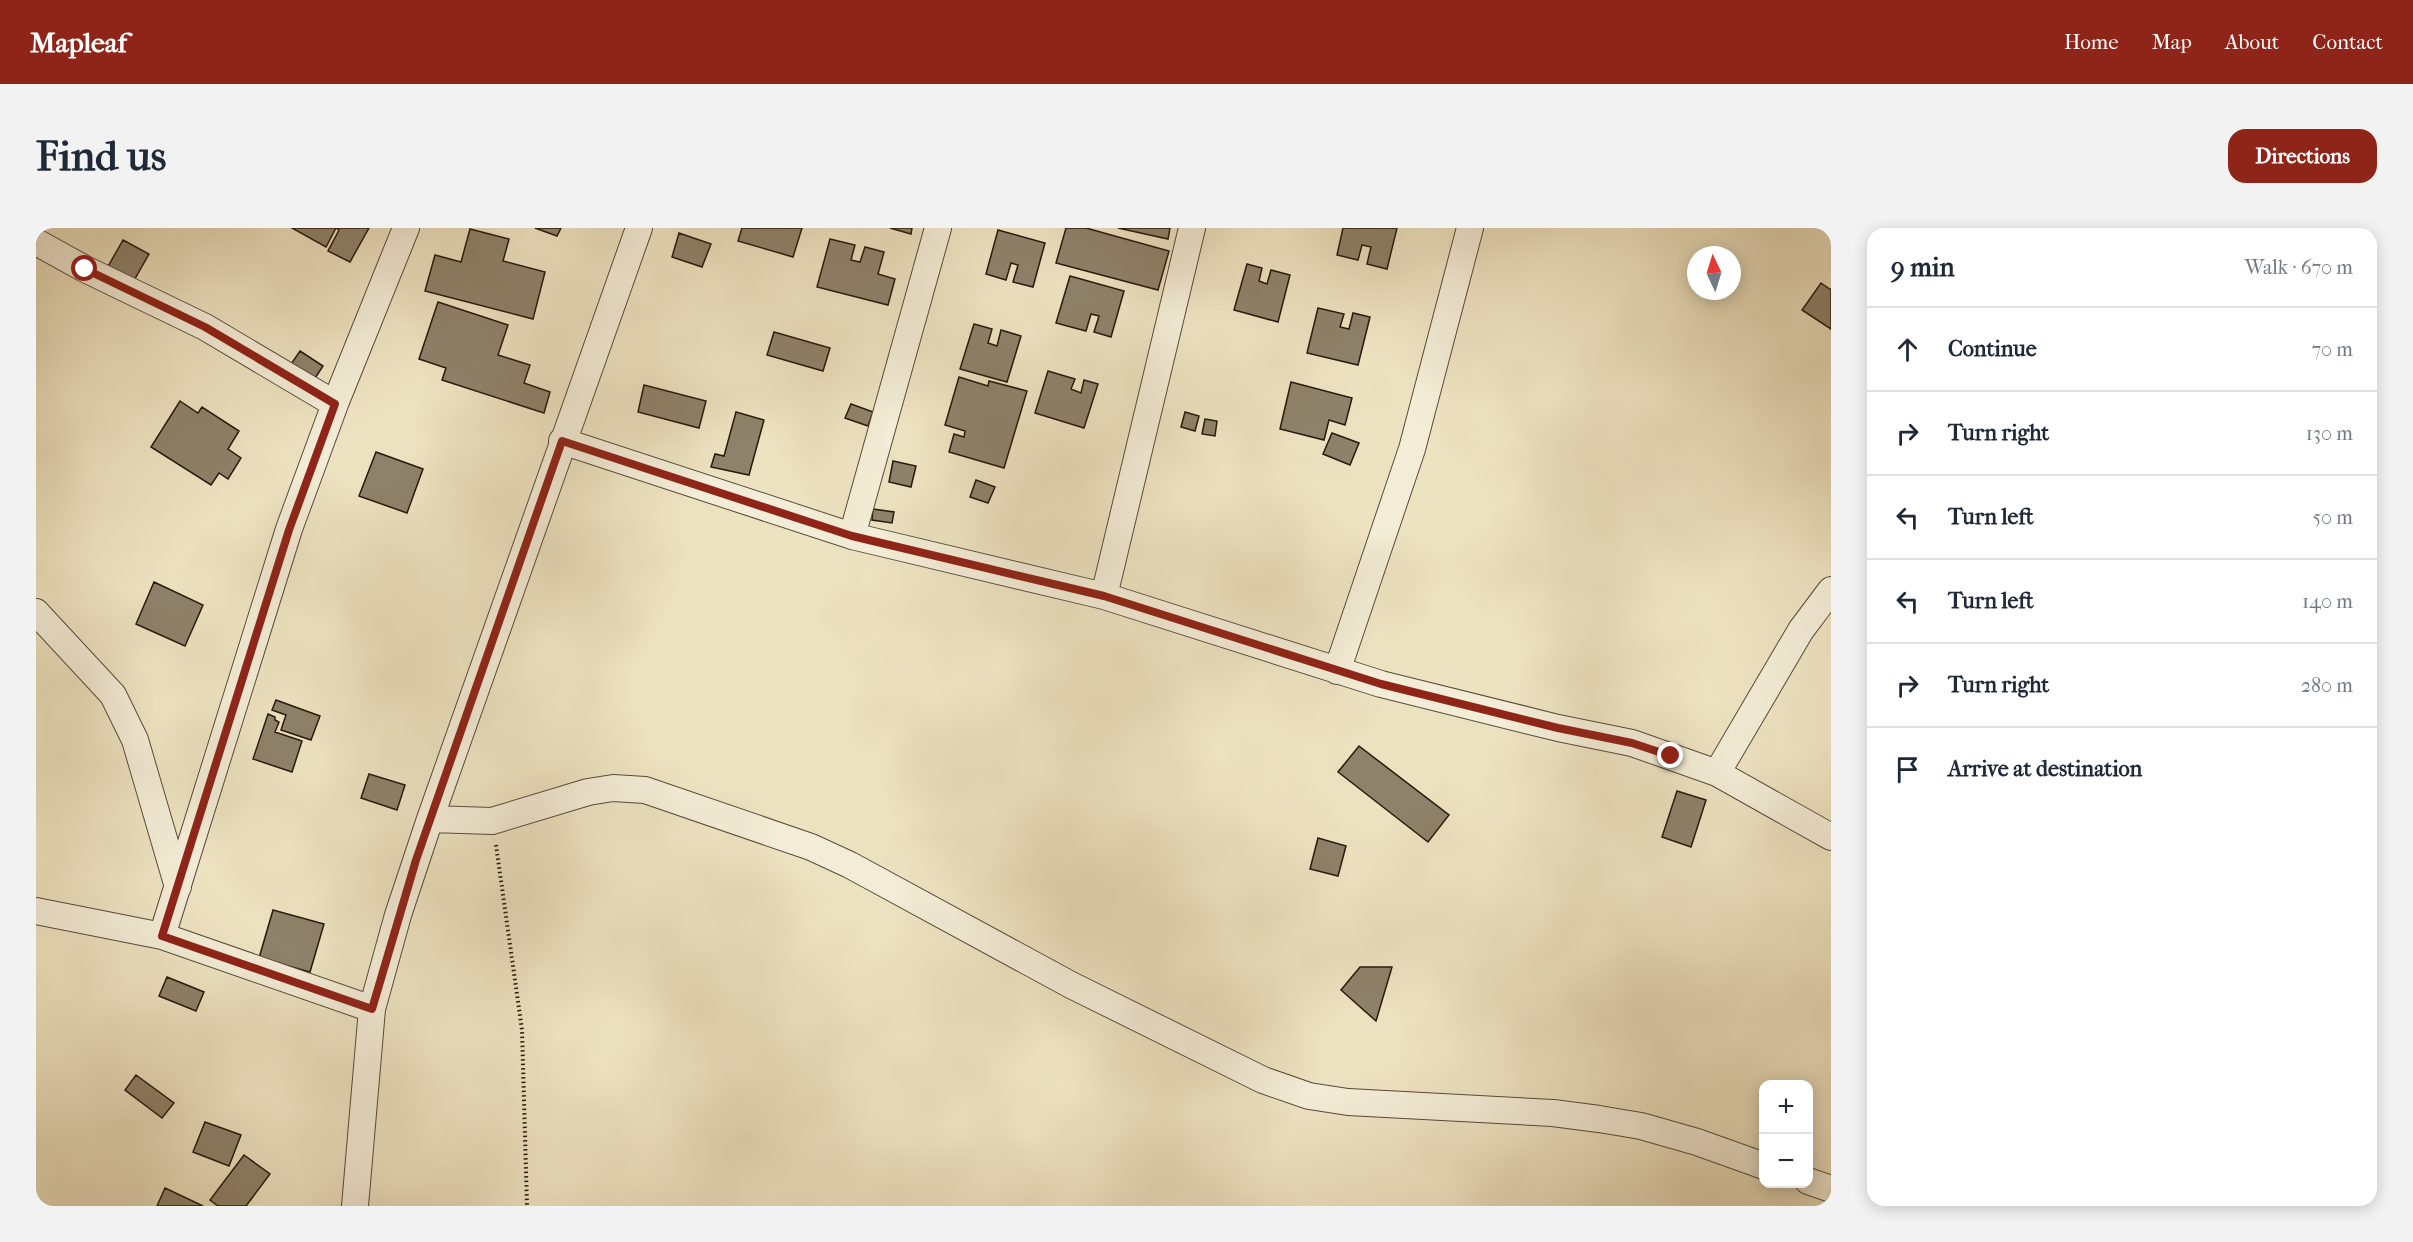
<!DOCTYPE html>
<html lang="en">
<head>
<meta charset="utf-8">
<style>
  :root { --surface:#fff; --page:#f2f2f3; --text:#1f2937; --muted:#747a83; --line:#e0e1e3; --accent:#8f2418 }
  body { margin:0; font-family:"IM FELL French Canon",serif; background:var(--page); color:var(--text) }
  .controls { position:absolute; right:18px; bottom:18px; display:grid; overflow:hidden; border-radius:12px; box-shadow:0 3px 15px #0003 }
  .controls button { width:54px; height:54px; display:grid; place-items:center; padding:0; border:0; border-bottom:2px solid var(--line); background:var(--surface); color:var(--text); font:30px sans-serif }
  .compass { position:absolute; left:1651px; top:18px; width:54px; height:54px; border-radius:50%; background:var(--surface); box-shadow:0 3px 15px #0003; rotate:356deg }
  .stop { position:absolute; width:18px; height:18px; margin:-14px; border:4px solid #8f2418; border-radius:50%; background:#fff }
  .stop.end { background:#8f2418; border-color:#fff; box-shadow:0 2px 6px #0008 }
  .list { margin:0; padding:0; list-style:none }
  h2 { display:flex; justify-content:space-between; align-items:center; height:78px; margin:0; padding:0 24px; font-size:26px }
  h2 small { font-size:20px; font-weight:400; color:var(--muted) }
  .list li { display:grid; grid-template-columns:39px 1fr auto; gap:18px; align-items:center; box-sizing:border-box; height:84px; padding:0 24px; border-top:2px solid var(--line) }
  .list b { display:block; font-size:22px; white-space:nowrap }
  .list em { font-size:20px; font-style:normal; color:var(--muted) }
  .icon { flex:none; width:33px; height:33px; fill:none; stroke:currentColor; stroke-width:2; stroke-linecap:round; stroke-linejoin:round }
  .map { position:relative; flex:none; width:1795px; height:978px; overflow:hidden; border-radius:18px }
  header { display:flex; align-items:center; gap:36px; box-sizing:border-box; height:84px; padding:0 30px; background:var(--accent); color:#fff }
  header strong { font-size:28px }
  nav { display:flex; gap:33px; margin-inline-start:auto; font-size:21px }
  .intro { display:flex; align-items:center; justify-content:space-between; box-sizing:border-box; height:144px; padding:0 36px }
  h1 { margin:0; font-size:42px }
  .button { padding:15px 27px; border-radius:18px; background:var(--accent); color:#fff; font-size:21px; font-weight:700 }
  main { display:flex; gap:36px; padding:0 36px }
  aside { flex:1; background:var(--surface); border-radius:18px; box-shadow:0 3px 15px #0003 }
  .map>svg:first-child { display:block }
  .building { fill:#8e826a; stroke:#27190c; stroke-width:1.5 }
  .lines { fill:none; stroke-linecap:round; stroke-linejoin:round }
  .minor-casing { stroke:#584b39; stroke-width:28 }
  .path { stroke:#27190c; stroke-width:4; stroke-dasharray:1.5 3; stroke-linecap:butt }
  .minor { stroke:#f3ecd6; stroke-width:26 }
  .route { stroke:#8f2418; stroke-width:8 }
</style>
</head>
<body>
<header>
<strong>Mapleaf</strong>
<nav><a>Home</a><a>Map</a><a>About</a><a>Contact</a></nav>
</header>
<div class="intro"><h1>Find us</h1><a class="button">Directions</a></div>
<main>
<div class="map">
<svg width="1795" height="978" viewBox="0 0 1795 978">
  <rect width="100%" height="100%" fill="#ede2c0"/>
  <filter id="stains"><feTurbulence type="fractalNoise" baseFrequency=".00333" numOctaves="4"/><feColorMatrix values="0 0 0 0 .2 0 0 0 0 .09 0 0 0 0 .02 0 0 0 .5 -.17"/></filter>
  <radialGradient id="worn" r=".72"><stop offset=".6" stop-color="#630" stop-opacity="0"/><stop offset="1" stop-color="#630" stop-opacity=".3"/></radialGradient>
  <path class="building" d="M256,0h77l-19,34 -22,-11 11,-21 -3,-2 -10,19z
    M499,0h26l-4,8z
    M706,0h60l-9,29 -55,-16z
    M854,0h22l-1,6z
    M1030,0h20l83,23 -11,39 -102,-27z
    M1082,0h52l-2,11z
    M1307,0h54l-10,41 -20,-5 4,-17 -9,-2 -4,15 -21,-5z
    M434,1l39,10 -6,22 42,11 -12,47 -108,-28 10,-36 26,7z
    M962,2l47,13 -12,44 -20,-5 5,-17 -7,-2 -5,17 -20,-6z
    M643,5l32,11 -9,23 -30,-10z
    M794,11l25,6 -4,15 9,2 5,-15 19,5 -6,22 17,5 -7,26 -71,-18z
    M87,12l26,14 -17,30 -26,-14z
    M1211,36l15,4 -3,13 8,3 4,-14 19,5 -12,47 -44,-12z
    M1034,48l54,15 -13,46 -17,-5 5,-16 -8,-2 -5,17 -30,-8z
    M1785,55l10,7v39l-29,-19z
    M402,74l70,23 -10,30 32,10 -6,18 26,9 -6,21 -102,-33 4,-12 -27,-9z
    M1282,80l26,6 -4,13 9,2 4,-16 17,4 -12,48 -51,-12z
    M938,96l18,5 -4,14 9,3 4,-16 20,6 -14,46 -47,-13z
    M738,104l56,16 -7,23 -56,-16z
    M264,123l23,15 -11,17 -23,-16z
    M1012,143l27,8 -4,10 10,4 3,-13 14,4 -14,44 -49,-15z
    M923,149l29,9 1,-5 38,10 -23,77 -55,-16 5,-18 10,3 1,-6 -20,-6z
    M1255,154l61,16 -7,27 -16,-5 -5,20 -44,-11z
    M608,157l62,16 -7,27 -61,-16z
    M144,173l18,12 4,-6 37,24 -11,18 13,9 -13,21 -9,-6 -8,12 -60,-38z
    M815,176l22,8 -5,14 -23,-8z
    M700,184l28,8 -15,55 -38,-8 4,-13 9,2z
    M1149,184l14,4 -4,15 -14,-4z
    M1169,191l12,2 -2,15 -13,-2z
    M1296,205l27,10 -9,22 -27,-11z
    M340,224l47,17 -16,44 -48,-17z
    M857,233l23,5 -5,21 -22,-5z
    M940,252l19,7 -7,16 -18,-6z
    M837,281l21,3 -2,11 -20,-3z
    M118,354l49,23 -18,41 -49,-22z
    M240,472l44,16 -9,24 -30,-10 5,-15 -14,-5z
    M232,486l7,3v3l4,2 -4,10 27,9 -10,31 -39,-13z
    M1323,518l90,69 -21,27 -90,-70z
    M333,546l36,11 -8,25 -36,-12z
    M1641,563l29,9 -15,47 -29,-10z
    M1282,610l28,8 -8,30 -28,-7z
    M237,682l51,14 -14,48 -51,-14z
    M1324,739h32l-16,54 -35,-31z
    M131,749l37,15 -8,19 -37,-15z
    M100,847l38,28 -12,15 -37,-28z
    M169,894l36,13 -12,31 -36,-14z
    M208,927l26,19 -24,32h-28l-8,-6z
    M129,960l38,18h-46z"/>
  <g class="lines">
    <g class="minor-casing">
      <path id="minor" d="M603,0l-209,591 62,2 96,-29 25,-4 32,2 166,57 39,18 221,120 192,95 46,16 39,6 205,11 46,6 42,7 56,16 67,24
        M0,14l49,27 120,58 130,77
        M526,213l290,95 252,60 277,88 177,44 74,15 85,30 114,64
        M816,308l86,-308
        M1068,368l88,-368
        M0,384l77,83 22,45 43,147
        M1301,443l75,-222 58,-221
        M1681,545l84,-143 30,-40
        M0,683l126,25 210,73
        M126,708l127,-407 46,-125 71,-176
        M1772,953l23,8
        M319,978l17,-197 26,-94 32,-96"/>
    </g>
    <path class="path" d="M460,617l26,185 5,176"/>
    <use href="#minor" class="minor"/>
  </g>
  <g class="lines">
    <path class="route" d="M49,41l120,58 130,77 -46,126 -127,406 210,73 44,-149 146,-419 290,95 252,60 277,88 177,44 74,15 39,13"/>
  </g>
  <rect width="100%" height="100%" filter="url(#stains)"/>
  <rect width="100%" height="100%" fill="url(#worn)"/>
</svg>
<div class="controls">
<button>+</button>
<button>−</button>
</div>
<svg class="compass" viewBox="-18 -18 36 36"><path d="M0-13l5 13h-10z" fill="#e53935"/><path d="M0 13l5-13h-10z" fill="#747a83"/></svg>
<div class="stop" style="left:49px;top:41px"></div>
<div class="stop end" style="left:1635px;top:528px"></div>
</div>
<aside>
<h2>9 min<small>Walk · 670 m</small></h2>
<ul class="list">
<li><svg class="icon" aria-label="ahead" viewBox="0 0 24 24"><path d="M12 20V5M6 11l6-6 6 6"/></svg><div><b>Continue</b></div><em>70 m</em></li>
<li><svg class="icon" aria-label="right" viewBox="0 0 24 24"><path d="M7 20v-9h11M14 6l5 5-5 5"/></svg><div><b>Turn right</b></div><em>130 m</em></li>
<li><svg class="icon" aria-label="left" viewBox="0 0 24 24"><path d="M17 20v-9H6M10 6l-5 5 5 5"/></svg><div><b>Turn left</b></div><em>50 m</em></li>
<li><svg class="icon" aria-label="left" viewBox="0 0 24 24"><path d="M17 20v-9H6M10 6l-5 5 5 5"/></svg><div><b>Turn left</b></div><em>140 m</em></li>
<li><svg class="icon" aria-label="right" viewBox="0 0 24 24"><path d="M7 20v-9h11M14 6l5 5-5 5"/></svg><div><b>Turn right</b></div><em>280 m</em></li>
<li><svg class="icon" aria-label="arrive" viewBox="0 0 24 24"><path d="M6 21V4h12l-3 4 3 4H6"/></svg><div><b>Arrive at destination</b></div></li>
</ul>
</aside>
</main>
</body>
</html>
